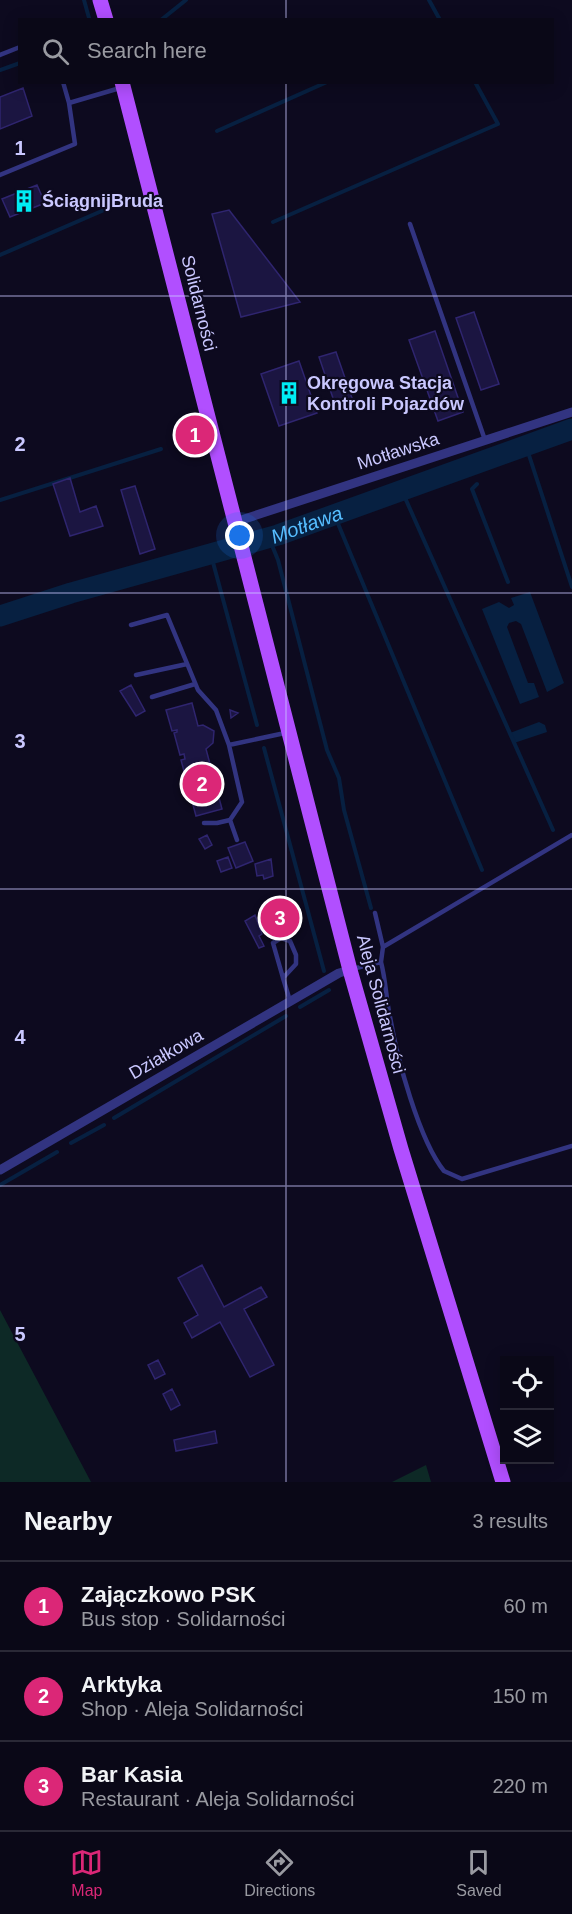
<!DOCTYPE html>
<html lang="en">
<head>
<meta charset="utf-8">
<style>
  :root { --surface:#0a0817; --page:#181624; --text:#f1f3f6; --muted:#999aa1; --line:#2a2936; --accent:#db2777 }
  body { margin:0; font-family:Arial,sans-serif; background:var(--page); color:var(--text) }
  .controls { position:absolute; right:18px; bottom:18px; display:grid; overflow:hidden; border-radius:0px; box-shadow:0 3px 15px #0003 }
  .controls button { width:54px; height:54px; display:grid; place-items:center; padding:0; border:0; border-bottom:2px solid var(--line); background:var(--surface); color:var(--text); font:30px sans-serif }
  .you { position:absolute; left:240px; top:536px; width:21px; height:21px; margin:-15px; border:4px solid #fff; border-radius:50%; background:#1a73e8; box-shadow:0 0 0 9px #1a73e833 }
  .badge { display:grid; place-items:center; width:39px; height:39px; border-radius:50%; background:var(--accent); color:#fff; font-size:20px; font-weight:700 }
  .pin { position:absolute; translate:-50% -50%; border:3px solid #fff; box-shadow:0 2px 6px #0006 }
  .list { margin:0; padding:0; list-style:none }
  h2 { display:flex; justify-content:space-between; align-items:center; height:78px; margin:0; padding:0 24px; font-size:26px }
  h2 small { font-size:20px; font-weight:400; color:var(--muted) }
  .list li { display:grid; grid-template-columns:39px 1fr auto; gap:18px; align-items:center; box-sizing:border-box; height:90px; padding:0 24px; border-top:2px solid var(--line) }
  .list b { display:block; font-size:22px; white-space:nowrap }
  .list p { margin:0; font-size:20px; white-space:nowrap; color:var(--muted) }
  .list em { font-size:20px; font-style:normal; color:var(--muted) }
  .icon { flex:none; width:33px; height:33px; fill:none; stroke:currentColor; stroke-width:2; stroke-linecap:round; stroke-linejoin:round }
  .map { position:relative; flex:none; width:572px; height:1482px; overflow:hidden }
  .search { position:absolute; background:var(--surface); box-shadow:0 3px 15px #0003; left:18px; right:18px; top:18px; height:66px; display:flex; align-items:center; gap:15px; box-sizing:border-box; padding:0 21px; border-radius:0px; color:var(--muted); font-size:22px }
  .sheet { height:348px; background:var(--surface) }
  nav { display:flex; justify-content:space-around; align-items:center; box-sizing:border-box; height:84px; border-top:2px solid var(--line); background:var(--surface); font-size:16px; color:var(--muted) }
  nav a { display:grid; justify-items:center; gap:3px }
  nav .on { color:var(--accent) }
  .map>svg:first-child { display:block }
  .green { fill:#0d2926 }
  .water { fill:#072041 }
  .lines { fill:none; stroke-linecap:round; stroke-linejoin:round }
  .stream { stroke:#072041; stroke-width:4 }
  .river { stroke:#072041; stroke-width:21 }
  .building { fill:#1b1541; stroke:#2f256f; stroke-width:1.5 }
  .service { stroke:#323481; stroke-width:4.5 }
  .minor { stroke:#323481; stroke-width:9 }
  .primary { stroke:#b14fff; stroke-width:15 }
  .grid { fill:none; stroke:#cac8ff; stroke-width:1.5; stroke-opacity:0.55 }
  .labels { text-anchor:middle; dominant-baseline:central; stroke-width:4.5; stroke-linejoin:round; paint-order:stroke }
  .poi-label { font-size:18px; font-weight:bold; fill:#cac8ff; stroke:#0d0a1f; text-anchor:start }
  .street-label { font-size:18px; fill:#cac8ff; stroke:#0d0a1f }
  .water-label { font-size:20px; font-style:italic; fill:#56bdff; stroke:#0d0a1f }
  .grid-label { font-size:20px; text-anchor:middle; font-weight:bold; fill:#cac8ff; stroke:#0d0a1f; stroke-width:4.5; stroke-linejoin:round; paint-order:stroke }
</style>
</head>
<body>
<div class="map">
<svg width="572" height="1482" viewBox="0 0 572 1482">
  <rect width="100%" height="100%" fill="#0d0a1f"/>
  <path class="green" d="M0,1310l91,172h-91z
    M426,1465l5,17h-39z"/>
  <path class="water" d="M530,592l34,91 -17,9 -26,-68 -5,-3 -7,2 -2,4 21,56h6l5,14 -19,7 -38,-95 17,-7 10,6 5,-3 -3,-7z
    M539,722l6,3 2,7 -33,11 -4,-10z"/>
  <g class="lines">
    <path class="stream" d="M84,0l5,18
      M429,0l11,20
      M161,20l25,-20
      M0,70l20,-7
      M217,131l110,-49
      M273,222l225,-98 -23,-42
      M0,255l111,-48
      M526,446l46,141
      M477,484l-5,5 36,93
      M402,491l151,339
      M0,500l161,-51
      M334,514l148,356
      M269,538l9,22 49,190 12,28 5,32 27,98
      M211,555l46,170
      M264,748l60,223
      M300,1007l29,-17
      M114,1118l172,-102
      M71,1143l33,-18
      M0,1185l57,-33"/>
    <path class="river" id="s1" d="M0,616l71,-23 207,-58 294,-106"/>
  </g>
  <path class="building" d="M23,88l9,28 -32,13v-32z
    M37,185l8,18 -35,14 -8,-18z
    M229,210l71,92 -59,15 -29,-103z
    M474,312l25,72 -18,6 -25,-72z
    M435,331l28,81 -25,9 -29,-81z
    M336,352l17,49 -17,6 -17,-50z
    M299,361l18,52 -38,13 -18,-52z
    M70,478l10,34 16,-6 7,20 -33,10 -17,-52z
    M135,486l20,63 -15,5 -19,-64z
    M131,685l14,26 -9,5 -16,-25z
    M192,703l6,23 5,-1 11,6 -1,12 -7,6 16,60 -26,7 -15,-56 4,-1 -1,-5 -4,1 -6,-22 3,-1v-2l-5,1 -6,-21z
    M230,710l8,3 -7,5z
    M207,835l5,10 -7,4 -6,-10z
    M245,842l8,19 -17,7 -8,-20z
    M228,857l4,11 -11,4 -4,-11z
    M271,859l2,17 -9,3 -1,-4 -6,1 -2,-12z
    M286,904l9,4 -5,12 -4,1 3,6 -4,8 -7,-3 -5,1 -6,-21z
    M255,915l7,19 -3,2 5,10 -5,2 -14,-27z
    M202,1265l22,42 37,-20 6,10 -23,12 30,56 -24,12 -30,-55 -28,16 -8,-15 14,-8 -20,-37z
    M158,1360l7,14 -10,5 -7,-14z
    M172,1389l8,16 -9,5 -8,-16z
    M215,1431l2,12 -41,8 -2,-11z"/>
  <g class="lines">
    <path class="service" d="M0,55l20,-8
      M63,82l6,21
      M0,175l75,-31 -6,-41 51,-15
      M410,224l75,216
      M131,625l36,-10 31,75 18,20 13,35 13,57 -12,18 7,20
      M136,675l51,-11
      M152,697l43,-13
      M229,745l56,-12
      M204,823h13l13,-3
      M375,913l8,34 -2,15
      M383,947l189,-112
      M352,969l29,-7c5,19 5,37 9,55 7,41 29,123 54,154l18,8 110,-33
      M283,978l-10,-35 8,-5 9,3 6,14v9l-13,14 7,23"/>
    <path class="minor" d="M235,522l337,-110
      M0,1170l339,-197 11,-3"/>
    <path class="primary" d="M100,0l6,20
      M122,82l228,888 51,179 102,333"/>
  </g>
  <path class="grid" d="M286,0v20M286,82v1400M0,296h572M0,593h572M0,889h572M0,1186h572"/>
  <defs>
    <g id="building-bare" transform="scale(1.8)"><path d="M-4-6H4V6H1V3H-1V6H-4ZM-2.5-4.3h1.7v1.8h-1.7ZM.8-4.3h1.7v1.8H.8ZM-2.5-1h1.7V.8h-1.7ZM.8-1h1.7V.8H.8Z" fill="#00ecf3" stroke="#0d0a1f" stroke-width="2.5" paint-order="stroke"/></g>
  </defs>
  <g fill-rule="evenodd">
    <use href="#building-bare" x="24" y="201"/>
    <use href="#building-bare" x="289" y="393"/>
  </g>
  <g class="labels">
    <g class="poi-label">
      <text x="42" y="201">ŚciągnijBruda</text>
      <text x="307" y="383">Okręgowa Stacja<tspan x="307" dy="21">Kontroli Pojazdów</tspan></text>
    </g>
    <g class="street-label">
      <text transform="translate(199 303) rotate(76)">Solidarności</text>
      <text transform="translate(398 451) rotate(-18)">Motławska</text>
      <text transform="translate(381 1004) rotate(75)">Aleja Solidarności</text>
      <text transform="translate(166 1054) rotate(-30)">Działkowa</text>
    </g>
    <g class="water-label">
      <text stroke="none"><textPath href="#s1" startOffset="320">Motława</textPath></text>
    </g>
  </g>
  <g class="grid-label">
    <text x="20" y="155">1</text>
    <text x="20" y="451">2</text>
    <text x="20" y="748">3</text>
    <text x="20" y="1044">4</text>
    <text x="20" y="1341">5</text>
  </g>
</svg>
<div class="controls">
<button><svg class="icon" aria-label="locate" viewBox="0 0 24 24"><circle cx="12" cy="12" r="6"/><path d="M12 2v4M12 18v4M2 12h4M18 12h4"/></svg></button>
<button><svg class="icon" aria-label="layers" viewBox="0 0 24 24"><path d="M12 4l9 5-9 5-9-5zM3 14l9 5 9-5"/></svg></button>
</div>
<div class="you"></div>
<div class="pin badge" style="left:195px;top:435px">1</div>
<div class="pin badge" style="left:202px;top:784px">2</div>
<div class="pin badge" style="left:280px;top:918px">3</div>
<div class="search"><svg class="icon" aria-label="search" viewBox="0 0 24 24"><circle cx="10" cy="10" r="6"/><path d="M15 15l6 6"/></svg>Search here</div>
</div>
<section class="sheet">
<h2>Nearby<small>3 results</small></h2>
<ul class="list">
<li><span class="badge">1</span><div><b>Zajączkowo PSK</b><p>Bus stop · Solidarności</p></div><em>60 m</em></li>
<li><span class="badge">2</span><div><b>Arktyka</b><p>Shop · Aleja Solidarności</p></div><em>150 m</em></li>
<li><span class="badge">3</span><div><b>Bar Kasia</b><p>Restaurant · Aleja Solidarności</p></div><em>220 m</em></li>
</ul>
</section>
<nav>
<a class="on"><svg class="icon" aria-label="map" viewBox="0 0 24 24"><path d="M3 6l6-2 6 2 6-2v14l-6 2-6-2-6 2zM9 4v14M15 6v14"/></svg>Map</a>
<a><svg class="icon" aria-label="directions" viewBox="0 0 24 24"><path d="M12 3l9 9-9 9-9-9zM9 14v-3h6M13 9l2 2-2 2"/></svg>Directions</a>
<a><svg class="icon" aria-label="saved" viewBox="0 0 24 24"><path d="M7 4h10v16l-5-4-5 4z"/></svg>Saved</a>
</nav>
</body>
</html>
